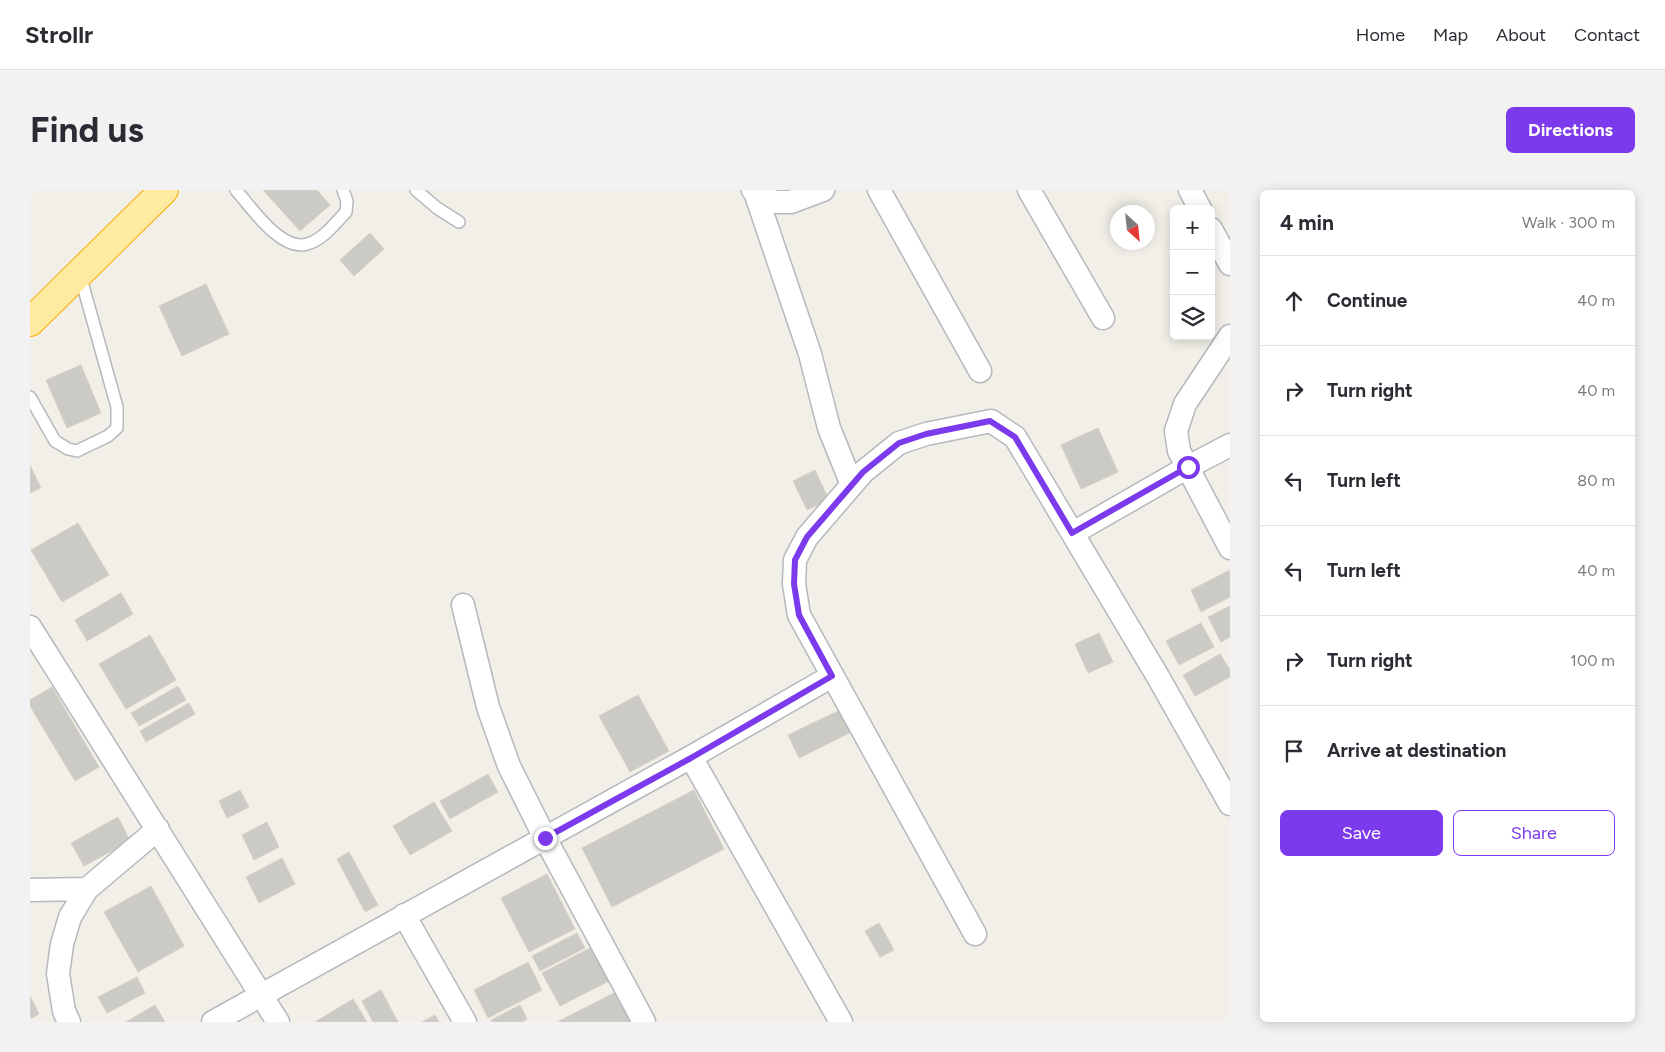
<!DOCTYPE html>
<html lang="en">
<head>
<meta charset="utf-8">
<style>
  :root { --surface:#fff; --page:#f2f2f3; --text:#2b2b33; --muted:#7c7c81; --line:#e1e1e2; --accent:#7c3aed }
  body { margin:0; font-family:Figtree,sans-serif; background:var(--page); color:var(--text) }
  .controls { position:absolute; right:15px; top:15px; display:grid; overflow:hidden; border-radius:8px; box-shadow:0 2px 12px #0003 }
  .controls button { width:45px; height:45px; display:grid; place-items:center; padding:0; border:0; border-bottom:1px solid var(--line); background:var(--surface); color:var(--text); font:25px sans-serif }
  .compass { position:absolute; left:1080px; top:15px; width:45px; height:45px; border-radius:50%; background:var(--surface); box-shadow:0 2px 12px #0003; rotate:153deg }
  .stop { position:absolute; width:15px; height:15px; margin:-11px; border:4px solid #7c3aed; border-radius:50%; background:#fff }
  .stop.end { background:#7c3aed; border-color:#fff; box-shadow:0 1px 5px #0008 }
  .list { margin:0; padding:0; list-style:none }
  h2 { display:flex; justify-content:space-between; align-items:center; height:65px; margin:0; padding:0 20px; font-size:21px }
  h2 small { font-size:16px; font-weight:400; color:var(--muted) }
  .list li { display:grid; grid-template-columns:32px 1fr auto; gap:15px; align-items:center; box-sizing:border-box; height:90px; padding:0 20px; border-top:1px solid var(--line) }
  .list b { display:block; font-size:19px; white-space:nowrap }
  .list em { font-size:16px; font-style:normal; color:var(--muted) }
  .actions { display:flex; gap:10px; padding:15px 20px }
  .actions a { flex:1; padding:11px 0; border:1px solid var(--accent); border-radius:8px; text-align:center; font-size:18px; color:var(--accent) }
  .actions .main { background:var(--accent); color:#fff }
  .icon { flex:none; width:28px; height:28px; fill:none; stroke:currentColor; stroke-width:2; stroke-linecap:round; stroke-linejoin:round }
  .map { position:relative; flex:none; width:1200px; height:832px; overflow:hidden; border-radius:8px }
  header { display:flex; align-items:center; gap:30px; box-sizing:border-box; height:70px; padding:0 25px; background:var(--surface); border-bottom:1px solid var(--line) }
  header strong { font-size:24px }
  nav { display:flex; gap:28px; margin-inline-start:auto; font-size:18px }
  .intro { display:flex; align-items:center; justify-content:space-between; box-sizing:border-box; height:120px; padding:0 30px }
  h1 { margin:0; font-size:35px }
  .button { padding:12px 22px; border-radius:8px; background:var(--accent); color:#fff; font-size:18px; font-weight:700 }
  main { display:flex; gap:30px; padding:0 30px }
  aside { flex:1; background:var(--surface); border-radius:8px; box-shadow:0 2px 12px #0003 }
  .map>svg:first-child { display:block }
  .building { fill:#cccac5; stroke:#d6d1c6 }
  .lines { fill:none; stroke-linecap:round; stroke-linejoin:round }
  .service-casing { stroke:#b5b8bc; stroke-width:14 }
  .minor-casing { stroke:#b5b8bc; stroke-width:25 }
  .trunk-casing { stroke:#f9ab00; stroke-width:30 }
  .service { stroke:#fff; stroke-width:11 }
  .minor { stroke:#fff; stroke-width:22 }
  .trunk { stroke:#feeaa1; stroke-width:28 }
  .route { stroke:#7c3aed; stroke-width:6 }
</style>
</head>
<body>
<header>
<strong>Strollr</strong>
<nav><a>Home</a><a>Map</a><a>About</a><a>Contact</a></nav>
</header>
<div class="intro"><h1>Find us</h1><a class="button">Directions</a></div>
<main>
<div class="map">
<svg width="1200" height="832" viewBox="0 0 1200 832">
  <rect width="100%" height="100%" fill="#f1efe8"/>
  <path class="building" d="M233,0h54l13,15 -30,26z
    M340,43l14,16 -30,27 -14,-16z
    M176,94l23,50 -47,22 -23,-50z
    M51,175l20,48 -34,15 -21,-48z
    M1068,238l20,44 -37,17 -20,-44z
    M0,275l11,23 -11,5z
    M785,280l14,30 -22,10 -14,-29z
    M48,333l31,52 -47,27 -31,-52z
    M1200,380v27l-29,15 -10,-22z
    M91,403l12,21 -46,27 -12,-21z
    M1200,416v31l-9,5 -13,-25z
    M1171,433l13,24 -35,18 -13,-24z
    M1069,443l14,29 -25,11 -13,-29z
    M120,445l26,45 -50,29 -27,-45z
    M1190,464l10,16v7l-35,19 -12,-21z
    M148,496l8,14 -47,26 -8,-13z
    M22,497l47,80 -24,14 -45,-75v-6z
    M608,505l31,56 -39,21 -31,-56z
    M159,513l6,11 -49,28 -6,-11z
    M810,520l11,22 -52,26 -11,-23z
    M458,584l10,18 -48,27 -10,-18z
    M210,600l9,17 -22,11 -8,-17z
    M664,600l30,59 -112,58 -30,-59z
    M404,612l18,29 -42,24 -17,-29z
    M88,627l12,24 -46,25 -13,-23z
    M237,632l12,25 -25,13 -12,-25z
    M319,662l29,53 -13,7 -28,-53z
    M252,668l13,26 -36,19 -13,-26z
    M517,684l28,55 -46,23 -28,-54z
    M121,696l33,60 -46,26 -34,-60z
    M849,733l15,27 -14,7 -15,-26z
    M547,743l8,15 -45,23 -8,-15z
    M562,757l17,34 -49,25 -18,-33z
    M498,772l14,28 -54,28 -14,-28z
    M107,787l8,16 -38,20 -9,-16z
    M351,800l17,32h-25l-11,-21z
    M586,802l15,30h-71l-1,-1z
    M0,806l9,18 -9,5z
    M323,809l14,23h-52z
    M125,815l10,17h-39z
    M490,815l7,14 -5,3h-30l-1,-2z
    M405,825l4,7h-17z"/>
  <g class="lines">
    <g class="service-casing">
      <path id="service" d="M206,0c15,17 45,62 71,54 16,-4 28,-21 39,-32l1,-11 -4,-11
        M386,0l21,18 22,14
        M0,207l25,44 13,8 9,2 31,-15 9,-8v-21l-37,-132"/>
    </g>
    <g class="minor-casing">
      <path id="minor" d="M723,0l21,12h17l32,-12
        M849,0l101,181
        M999,0l74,128
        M1160,0l10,19
        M725,2l55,162 19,74 23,57
        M1181,39l19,35
        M1200,146l-45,68 -9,27 3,20 51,97
        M1043,343l115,-66 42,-22
        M433,415l25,102 21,59 36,72 99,184
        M0,437l248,395
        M661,567l150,265
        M0,700l57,-1
        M374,725l61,107
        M945,744l-176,-319 -5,-31 1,-24 12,-23 56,-65 36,-29 27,-9 65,-13 24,16 142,238 73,129
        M39,832l-5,-11 -6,-37 4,-30 8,-27 17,-28 71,-60
        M183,832l478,-265 141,-81"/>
    </g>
    <g class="trunk-casing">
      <path id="trunk" d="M0,132l134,-132"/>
    </g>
    <use href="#service" class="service"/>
    <use href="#minor" class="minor"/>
    <use href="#trunk" class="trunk"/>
  </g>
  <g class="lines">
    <path class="route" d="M515,648l146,-80 141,-82 -33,-61 -5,-31 1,-24 12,-23 56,-65 36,-29 27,-9 64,-13 25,16 57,96 116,-66"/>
  </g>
</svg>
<div class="controls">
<button>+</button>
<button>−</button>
<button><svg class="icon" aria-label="layers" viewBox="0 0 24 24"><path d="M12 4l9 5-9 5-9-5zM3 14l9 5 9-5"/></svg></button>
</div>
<svg class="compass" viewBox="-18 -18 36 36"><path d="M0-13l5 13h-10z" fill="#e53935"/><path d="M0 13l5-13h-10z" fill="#7c7c81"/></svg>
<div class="stop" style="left:1158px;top:277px"></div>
<div class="stop end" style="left:515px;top:648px"></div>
</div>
<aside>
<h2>4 min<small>Walk · 300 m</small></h2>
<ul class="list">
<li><svg class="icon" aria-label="ahead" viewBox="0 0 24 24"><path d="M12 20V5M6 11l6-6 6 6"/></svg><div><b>Continue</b></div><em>40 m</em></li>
<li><svg class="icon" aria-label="right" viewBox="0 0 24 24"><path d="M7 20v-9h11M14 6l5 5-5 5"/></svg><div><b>Turn right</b></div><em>40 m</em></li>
<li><svg class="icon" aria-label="left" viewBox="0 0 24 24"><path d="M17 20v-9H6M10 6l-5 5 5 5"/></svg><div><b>Turn left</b></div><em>80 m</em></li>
<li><svg class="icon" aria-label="left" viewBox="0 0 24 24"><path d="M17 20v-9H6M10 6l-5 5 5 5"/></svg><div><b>Turn left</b></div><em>40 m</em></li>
<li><svg class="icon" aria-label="right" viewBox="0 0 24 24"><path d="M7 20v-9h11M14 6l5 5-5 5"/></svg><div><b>Turn right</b></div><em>100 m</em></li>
<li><svg class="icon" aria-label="arrive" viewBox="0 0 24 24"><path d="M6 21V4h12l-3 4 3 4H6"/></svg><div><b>Arrive at destination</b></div></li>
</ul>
<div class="actions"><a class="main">Save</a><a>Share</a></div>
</aside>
</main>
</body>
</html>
